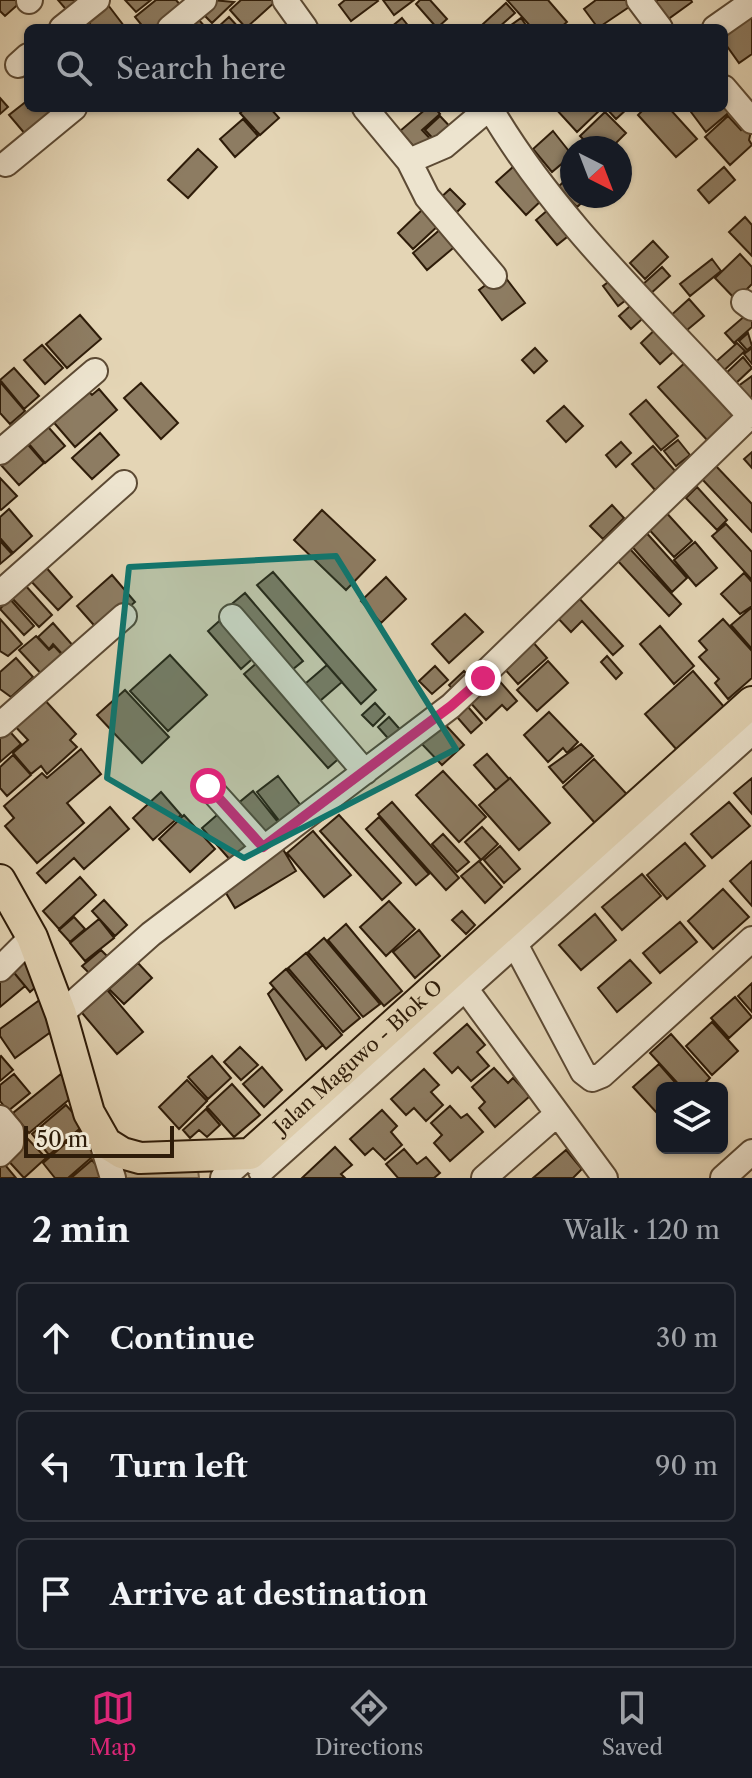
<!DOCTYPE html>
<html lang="en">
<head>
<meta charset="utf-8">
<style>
  :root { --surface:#171b24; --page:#242831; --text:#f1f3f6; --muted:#9ea1a6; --line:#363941; --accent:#db2777 }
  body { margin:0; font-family:"Libre Caslon Text",serif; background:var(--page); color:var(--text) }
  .controls { position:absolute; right:24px; bottom:24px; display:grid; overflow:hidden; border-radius:12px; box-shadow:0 2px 6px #0004 }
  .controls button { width:72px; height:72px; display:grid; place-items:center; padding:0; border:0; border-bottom:2px solid var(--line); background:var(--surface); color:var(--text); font:40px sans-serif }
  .compass { position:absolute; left:560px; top:136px; width:72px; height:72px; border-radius:50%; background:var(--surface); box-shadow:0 2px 6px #0004; rotate:138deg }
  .scale { position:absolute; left:24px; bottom:20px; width:150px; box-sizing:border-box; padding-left:8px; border:4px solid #2e1c09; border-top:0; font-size:22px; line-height:28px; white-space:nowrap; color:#2e1c09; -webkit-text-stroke:6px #ede4cf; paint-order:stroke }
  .stop { position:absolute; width:24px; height:24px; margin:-18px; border:6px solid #db2777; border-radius:50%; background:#fff }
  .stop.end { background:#db2777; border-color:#fff; box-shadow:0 2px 8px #0008 }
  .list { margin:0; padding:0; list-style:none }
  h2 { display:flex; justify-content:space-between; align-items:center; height:104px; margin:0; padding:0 32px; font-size:34px }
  h2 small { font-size:26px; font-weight:400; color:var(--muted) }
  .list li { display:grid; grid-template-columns:52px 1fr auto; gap:24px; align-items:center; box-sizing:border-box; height:112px; margin:0 16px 16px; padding:0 16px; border:2px solid var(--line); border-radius:12px }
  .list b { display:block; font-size:30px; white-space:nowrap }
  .list em { font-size:26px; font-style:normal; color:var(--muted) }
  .icon { flex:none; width:44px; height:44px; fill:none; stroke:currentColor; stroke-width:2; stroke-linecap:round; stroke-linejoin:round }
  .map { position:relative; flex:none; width:752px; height:1178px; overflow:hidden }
  .search { position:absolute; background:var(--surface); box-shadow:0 2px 6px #0004; left:24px; right:24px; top:24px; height:88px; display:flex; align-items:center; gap:20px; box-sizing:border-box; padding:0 28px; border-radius:12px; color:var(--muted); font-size:30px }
  .sheet { height:488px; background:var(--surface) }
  nav { display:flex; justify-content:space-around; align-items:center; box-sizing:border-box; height:112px; border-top:2px solid var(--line); background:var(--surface); font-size:22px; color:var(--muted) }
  nav a { display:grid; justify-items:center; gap:4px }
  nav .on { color:var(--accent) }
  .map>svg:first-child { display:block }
  .green { fill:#c5b698; stroke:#7a6950; stroke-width:2 }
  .building { fill:#8d7c62; stroke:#2e1c09; stroke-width:2 }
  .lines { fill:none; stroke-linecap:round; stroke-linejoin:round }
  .minor-casing { stroke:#5c4a34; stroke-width:28 }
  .major-casing { stroke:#2e1c09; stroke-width:34 }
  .minor { stroke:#ede4cf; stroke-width:24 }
  .major { stroke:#e4d5b5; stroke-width:30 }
  .route { stroke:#db2777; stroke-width:10 }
  .marked { fill:#0f766e; fill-opacity:0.2; stroke:#0f766e; stroke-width:6; stroke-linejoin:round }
  .labels { text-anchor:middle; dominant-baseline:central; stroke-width:8; stroke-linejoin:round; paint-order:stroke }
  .street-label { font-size:20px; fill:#2e1c09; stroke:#ede4cf }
</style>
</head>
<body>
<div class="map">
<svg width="752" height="1178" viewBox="0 0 752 1178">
  <rect width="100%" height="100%" fill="#e4d5b5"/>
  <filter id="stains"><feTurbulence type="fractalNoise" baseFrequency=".0025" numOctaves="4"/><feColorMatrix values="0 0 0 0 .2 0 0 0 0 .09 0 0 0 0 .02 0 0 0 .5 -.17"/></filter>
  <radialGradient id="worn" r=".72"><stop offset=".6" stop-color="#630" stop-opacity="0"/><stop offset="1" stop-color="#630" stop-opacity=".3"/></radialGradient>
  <path class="green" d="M113,1169l85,1 1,8h-82z"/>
  <path class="building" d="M0,0h23l-18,16 -5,-5z
    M58,0h28l-16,14z
    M125,0h26l-15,12z
    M156,0h20l7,8 -23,20h-16l-9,-11z
    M212,0l22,2 -22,21 -12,-12z
    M241,0h34l1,1 -30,27 -16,-18z
    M345,0h32l1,1 -27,20 -12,-16z
    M383,0h31l-20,15z
    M420,0h10l17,19 -10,9 -21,-24z
    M507,0h41l19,22 -7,6h-28z
    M596,0h37l2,3 -37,25 -14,-19z
    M658,0h33l1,2 -32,23 -13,-17z
    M105,1l19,25 -3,2h-28l-8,-11z
    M506,3l9,10 -17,15h-11l-4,-4z
    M192,12l14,16h-33z
    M229,17l10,11 -21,-1z
    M752,17v37l-13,9 -15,-21v-14z
    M402,18l8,10h-20z
    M521,18l7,10h-21z
    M0,98l8,9 -8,7z
    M724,98l9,11 -27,23 -15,-20 5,-4h28z
    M28,100v8h32l-34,27 -17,-20z
    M246,108h24l9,10 -19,17 -20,-22z
    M427,108h8l5,6 -18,16 14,15 -13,12 -23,-26z
    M555,108h47l-25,24z
    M606,108h22l-12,11z
    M645,108h24l28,31 -21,18 -38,-42z
    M605,112l21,21 -15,15h-19l-12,-12z
    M440,116l16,17 -15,14 -16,-17z
    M728,116l13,14 8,-7 3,4 -3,13 3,5 -22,20 -25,-28z
    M243,119l15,17 -23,21 -15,-18z
    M553,131l19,24 -20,17 -19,-23z
    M198,149l19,18 -29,31 -20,-18z
    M514,166l29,33 -17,16 -30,-33z
    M724,167l11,13 -26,23 -11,-13z
    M572,174v22h17l-12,11 -19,-20z
    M450,189l15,15 -12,12 -15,-16z
    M555,204l22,25 -20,16 -21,-25z
    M424,208l16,16 -27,25 -15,-16z
    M745,217l7,8v31l-23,-24z
    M443,227l15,17 -31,26 -14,-17z
    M653,241l15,16 -23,22 -15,-16z
    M740,254l12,13v17l-16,16 -21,-22z
    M712,259l9,12 -31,25 -10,-12z
    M662,267l8,9 -21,19 -8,-9z
    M502,273l23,30 -23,17 -23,-30z
    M619,274l15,20 -16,12 -15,-20z
    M639,298l12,13 -20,18 -12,-13z
    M689,299l15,17 -23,19 -14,-16z
    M747,314l5,5v8l-18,16 -9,-10z
    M80,315l21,24 -34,29 -21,-24z
    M662,323l20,21 -22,20 -19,-21z
    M748,333l4,13 -5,4 -8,-9z
    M737,343l8,8 -26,24 -8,-9z
    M42,345l21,23 -18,16 -21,-24z
    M535,348l12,13 -13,12 -12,-13z
    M752,348v16l-8,-10z
    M743,357l9,11 -18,17 -10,-10z
    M687,361l49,53 -28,27 -50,-54z
    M14,368l25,28 -15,13 -24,-29z
    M752,376v23l-3,3 -12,-15z
    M0,382l25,29 -15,13 -10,-11z
    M141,383l37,40 -17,16 -37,-41z
    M85,388l7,7 7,-6 18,21 -42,37 -25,-29z
    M646,400l32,36 -17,14 -31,-36z
    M564,406l19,20 -17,16 -19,-21z
    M42,420l23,26 -20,17 -22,-26z
    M100,433l19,22 -27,24 -20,-21z
    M23,439l21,24 -25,22 -19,-21z
    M678,440l12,15 -14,11 -12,-15z
    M621,442l10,11 -15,14 -10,-12z
    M653,446l23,26 -21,18 -23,-26z
    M752,452v16l-8,-9z
    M715,465l37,39v28l-51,-54z
    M0,478l17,18 -16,14 -1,-1z
    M697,487l30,33 -10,10 -31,-32z
    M612,505l12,13 -21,21 -13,-13z
    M9,509l23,27 -19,17 -13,-15v-21z
    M663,509l29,32 -18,16 -29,-32z
    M322,510l53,50 -29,30 -52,-50z
    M726,524l26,28v28l-40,-44z
    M643,529l44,49 -15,14 -44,-50z
    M0,541l12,13 -12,10z
    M695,542l22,26 -21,18 -22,-26z
    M630,549l51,55 -12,12 -51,-55z
    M44,565l28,32 -14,13 -29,-31z
    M273,572l103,118 -15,14 -104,-119z
    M744,573l8,9v24l-12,8 -19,-20z
    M112,575l23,27 -35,30 -23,-26z
    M386,577l20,22 -25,24 -20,-22z
    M25,585l27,30 -13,12 -28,-30z
    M245,593l58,68 -16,13 -59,-67z
    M577,596l46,50 -10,9 -31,-34 -11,11 -15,-16z
    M9,598l25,28 -10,9 -24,-26z
    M751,608l1,1v40l-21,-24z
    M465,614l18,18 -34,31 -17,-19z
    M226,615l33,38 -18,16 -33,-38z
    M0,619l22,25 -14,12 -8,-5z
    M723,619l29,32v27l-24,21 -13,-16 4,-4 -20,-22 8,-7 -8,-9z
    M53,623l22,25 -10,9 -12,-13 -4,5 -11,-12z
    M660,626l34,40 -20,18 -34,-40z
    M36,636l13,14 5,-4 13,14 -21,19 -27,-29z
    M531,640l16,18 -29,26 -16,-18z
    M170,655l37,40 -39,36 -38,-40z
    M607,656l15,17 -6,6 -15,-17z
    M16,658l17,19 -22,20 -11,-8v-17z
    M259,661l84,94 -15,13 -84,-94z
    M548,661l20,22 -31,28 -20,-21z
    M327,665l15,17 -28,24 -15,-17z
    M435,666l13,14 -16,14 -13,-13z
    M464,671l9,10 -15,14 -9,-10z
    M693,671l32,37 -48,42 -32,-36z
    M495,676l22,25 -10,9 -5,-5 -16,15 -18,-20z
    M125,690l44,47 -27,26 -45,-48z
    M42,697l34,37 -6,6 7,7 -30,27 -6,-8 -10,8 -18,-21 15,-13 -16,-17z
    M462,700l20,23 -11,10 -20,-23z
    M375,703l10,11 -12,12 -11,-11z
    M549,712l29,30 -11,11 -4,-5 -15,14 -24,-27z
    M389,717l16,18 -11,10 -16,-18z
    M441,720l23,25 -22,20 -23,-24z
    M3,724l18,20 -21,18v-35z
    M581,744l12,12 -30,27 -14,-16z
    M81,749l20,25 -34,29 17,20 -47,40 -32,-37 9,-8 -10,-12 38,-33 5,5z
    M487,754l22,25 -13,11 -22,-25z
    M13,755l18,20 -24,21 -7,-8v-21z
    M594,759l40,43 -32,29 -39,-44z
    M443,771l43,46 -27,25 -43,-47z
    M278,776l24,31 -21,16 -24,-31z
    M510,778l40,45 -31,27 -40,-45z
    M752,778v36l-18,-21z
    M253,791l29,36 -18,14 -28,-36z
    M161,792l20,23 -28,25 -20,-22z
    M392,802l67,76 -13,12 -68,-76z
    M729,802l21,24 -38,32 -21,-24z
    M110,807l19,22 -45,40 -10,-11 -28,25 -9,-10z
    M224,809l30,33 -22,20 -30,-34z
    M184,815l31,34 -25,23 -31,-33z
    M339,815l62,68 -19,17 -62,-69z
    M379,817l50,57 -13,11 -50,-56z
    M482,827l16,17 -17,16 -16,-18z
    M313,831l38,44 -27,22 -37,-44z
    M443,834l26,28 -12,10 -25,-28z
    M685,843l20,23 -38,33 -20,-24z
    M281,846l15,25 -61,37 -15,-25z
    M500,846l20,23 -16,14 -20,-23z
    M479,861l23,26 -17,16 -24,-27z
    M752,861v45l-22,-25z
    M642,874l19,22 -39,34 -20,-23z
    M80,877l16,18 -37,34 -16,-18z
    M723,889l26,28 -36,32 -25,-28z
    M104,900l23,25 -12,11 -23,-25z
    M389,901l26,28 -29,27 -26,-29z
    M462,911l13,14 -9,9 -14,-14z
    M595,914l21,26 -35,30 -22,-25z
    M74,917l11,12 -15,13 -11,-12z
    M99,919l15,19 -29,23 -15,-18z
    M680,922l17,20 -37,31 -17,-20z
    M346,924l56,67 -18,15 -56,-66z
    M419,930l21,26 -25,22 -22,-26z
    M324,938l56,66 -17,13 -55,-65z
    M101,950l8,8 -19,16 -8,-8z
    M306,953l54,65 -17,14 -55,-64z
    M26,957l19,22 -15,13 -19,-23z
    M630,960l21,23 -34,29 -19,-24z
    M138,963l14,15 -28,26 -15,-15z
    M11,969l14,17 -25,21v-28z
    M286,969l56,66 -16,14 -56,-66z
    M752,983v29l-14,-16z
    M103,985l40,47 -26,22 -40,-47z
    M274,988l49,57 -17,15 -38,-66z
    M735,997l17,20 -23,21 -18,-20z
    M41,999l18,27 -44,32 -15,-22v-7z
    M712,1022l26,29 -26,24 -26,-29z
    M467,1024l18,21 -8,7 12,14 -18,15 -13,-14 -6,6 -18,-20z
    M671,1034l39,44 -10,10h-18l-32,-35z
    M240,1047l18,18 -17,15 -17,-18z
    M1,1056l12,14 -13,11v-24z
    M212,1056l19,22 -23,21 -20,-22z
    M659,1064l21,24h-18v20l-5,5 -24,-26z
    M262,1067l20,23 -18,17 -21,-23z
    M494,1068l14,15 5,-5 17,18 -35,31 -16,-19 6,-6 -13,-15z
    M424,1069l15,16 -8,7 12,13 -17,16 -12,-13 -8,7 -15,-16z
    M14,1074l16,19 -22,18 -8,-10v-16z
    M61,1074l16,19 -48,40 -16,-20z
    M187,1080l20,21 -28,28 -20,-22z
    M232,1084l28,31 -26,22 -27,-30z
    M66,1105l18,20 -35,30 -17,-21z
    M450,1106l11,12 6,-4 16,18 -33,29 -16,-18 8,-8 -11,-12z
    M206,1109l14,16 -13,12 -8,-7 -9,8 -7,-8z
    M382,1110l15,16 -6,6 11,13 -17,15 -12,-12 -8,7 -15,-16z
    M81,1130l18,21 -31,27h-13l-12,-15z
    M26,1137l20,21 -22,20 -20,-22z
    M335,1147l17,18 -11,9 4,4h-43z
    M404,1149l13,15 9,-7 14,16 -6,5h-36l-12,-14z
    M566,1150l16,19 -9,9h-40z
    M0,1159l16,19h-16z
    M92,1160l15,18h-36z"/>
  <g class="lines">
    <g class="minor-casing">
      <path id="minor" d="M285,0l20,28
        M639,0l21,28
        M29,1l1,-1
        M62,28l35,-28
        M170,28l34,-28
        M715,28l37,-26
        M18,65l10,-9
        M724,88l28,33
        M365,108l44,53 35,-15 45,-38
        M490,108c67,115 171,209 260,308
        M409,161l18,36 67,79
        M6,164l68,-56
        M744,302l8,6
        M0,452l95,-81
        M0,593l124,-110
        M232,617l133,155
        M0,725l124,-109
        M208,786l55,61
        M515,944l68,128 9,7 10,-4 150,-136
        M0,969l32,-32
        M465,988l140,190
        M61,1014l90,-80 300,-228 301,-292
        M0,1118l11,13v12l-11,11
        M99,1133l14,45
        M261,1171l491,-439
        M223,1178l27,-24 6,9
        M484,1178l72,-63
        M723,1178l29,-26"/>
    </g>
    <g class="major-casing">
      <g id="major">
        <path id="s1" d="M0,880l32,57 29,77 28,99 17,30 16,10 18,5 110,-4 502,-452"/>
      </g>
    </g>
    <use href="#minor" class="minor"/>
    <use href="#major" class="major"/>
  </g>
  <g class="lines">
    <path class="route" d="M208,786l55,61 188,-141 32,-28"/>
  </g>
  <path class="marked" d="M336,556l120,193 -212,109 -137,-80 22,-211z"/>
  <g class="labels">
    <g class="street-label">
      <text stroke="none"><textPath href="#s1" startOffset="578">Jalan Maguwo - Blok O</textPath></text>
    </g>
  </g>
  <rect width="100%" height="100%" filter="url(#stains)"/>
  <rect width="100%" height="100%" fill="url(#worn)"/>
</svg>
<div class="controls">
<button><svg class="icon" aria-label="layers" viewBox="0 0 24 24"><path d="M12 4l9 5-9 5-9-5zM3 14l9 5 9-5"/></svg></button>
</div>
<svg class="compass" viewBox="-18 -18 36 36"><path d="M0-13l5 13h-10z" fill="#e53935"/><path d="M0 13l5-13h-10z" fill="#9ea1a6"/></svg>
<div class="scale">50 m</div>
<div class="stop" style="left:208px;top:786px"></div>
<div class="stop end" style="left:483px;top:678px"></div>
<div class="search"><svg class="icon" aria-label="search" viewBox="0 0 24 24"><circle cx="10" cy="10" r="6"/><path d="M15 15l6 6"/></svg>Search here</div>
</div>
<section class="sheet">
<h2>2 min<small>Walk · 120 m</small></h2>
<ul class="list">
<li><svg class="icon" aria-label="ahead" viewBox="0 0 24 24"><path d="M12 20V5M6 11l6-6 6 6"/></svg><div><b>Continue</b></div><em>30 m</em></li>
<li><svg class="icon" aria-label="left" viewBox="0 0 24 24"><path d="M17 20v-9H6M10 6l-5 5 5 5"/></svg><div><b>Turn left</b></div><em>90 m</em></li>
<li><svg class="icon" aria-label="arrive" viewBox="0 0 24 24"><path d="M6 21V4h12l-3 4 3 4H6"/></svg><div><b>Arrive at destination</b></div></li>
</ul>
</section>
<nav>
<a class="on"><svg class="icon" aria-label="map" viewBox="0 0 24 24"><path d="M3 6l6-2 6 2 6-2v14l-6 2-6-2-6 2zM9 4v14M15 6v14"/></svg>Map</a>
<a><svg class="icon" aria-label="directions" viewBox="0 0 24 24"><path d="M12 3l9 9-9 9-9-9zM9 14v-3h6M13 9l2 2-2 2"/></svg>Directions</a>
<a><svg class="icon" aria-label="saved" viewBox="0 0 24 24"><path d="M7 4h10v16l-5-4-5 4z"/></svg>Saved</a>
</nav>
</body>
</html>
